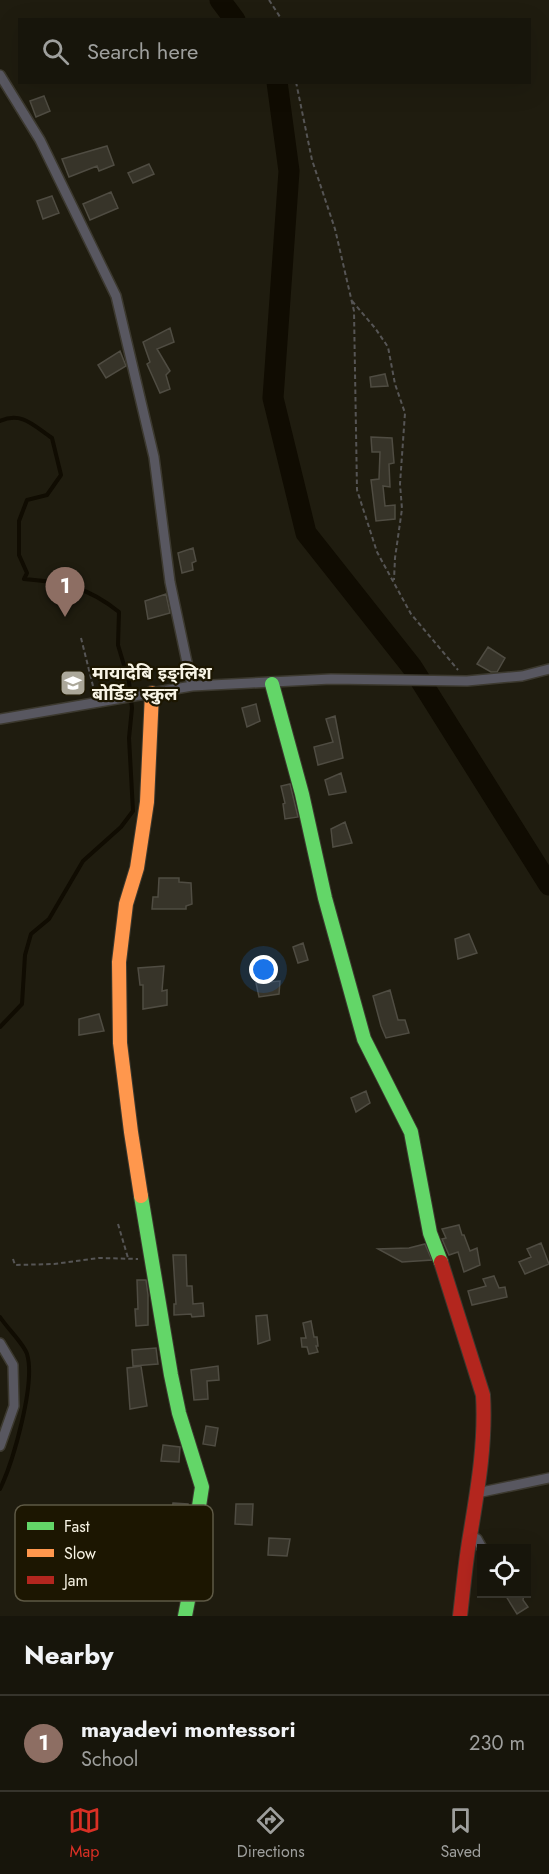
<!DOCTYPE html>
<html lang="en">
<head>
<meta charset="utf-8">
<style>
  :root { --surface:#17150b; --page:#242219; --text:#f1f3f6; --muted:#9e9f9d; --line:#36342c; --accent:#d93025 }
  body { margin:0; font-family:Jost,"Noto Sans Devanagari",sans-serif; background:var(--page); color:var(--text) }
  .controls { position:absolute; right:18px; bottom:18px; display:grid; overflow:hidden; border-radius:0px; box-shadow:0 6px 24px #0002 }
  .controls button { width:54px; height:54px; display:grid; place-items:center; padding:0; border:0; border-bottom:2px solid var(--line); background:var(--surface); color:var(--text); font:30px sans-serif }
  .you { position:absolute; left:264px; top:970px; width:21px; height:21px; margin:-15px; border:4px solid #fff; border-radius:50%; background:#1a73e8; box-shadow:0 0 0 9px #1a73e833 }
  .badge { display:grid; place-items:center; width:39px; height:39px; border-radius:50%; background:var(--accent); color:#fff; font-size:20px; font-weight:700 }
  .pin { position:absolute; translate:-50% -50px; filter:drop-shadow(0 2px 3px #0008) }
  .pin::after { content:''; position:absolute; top:32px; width:21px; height:18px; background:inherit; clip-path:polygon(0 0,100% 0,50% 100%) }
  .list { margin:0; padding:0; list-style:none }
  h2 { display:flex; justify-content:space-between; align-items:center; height:78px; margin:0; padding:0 24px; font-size:26px }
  h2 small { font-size:20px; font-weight:400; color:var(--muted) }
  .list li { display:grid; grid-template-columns:39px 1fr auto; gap:18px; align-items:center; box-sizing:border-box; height:96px; padding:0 24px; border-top:2px solid var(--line) }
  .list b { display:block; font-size:22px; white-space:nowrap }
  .list p { margin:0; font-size:20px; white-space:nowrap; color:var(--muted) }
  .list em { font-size:20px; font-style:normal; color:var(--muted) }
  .icon { flex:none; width:33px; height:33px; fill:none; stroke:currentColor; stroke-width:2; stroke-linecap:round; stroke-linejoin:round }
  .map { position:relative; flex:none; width:549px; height:1616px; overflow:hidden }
  .search { position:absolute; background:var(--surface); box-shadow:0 6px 24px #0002; left:18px; right:18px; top:18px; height:66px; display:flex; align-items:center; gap:15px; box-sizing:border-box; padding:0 21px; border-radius:0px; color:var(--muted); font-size:22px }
  .sheet { height:174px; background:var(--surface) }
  nav { display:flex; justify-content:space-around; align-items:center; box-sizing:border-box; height:84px; border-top:2px solid var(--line); background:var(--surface); font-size:16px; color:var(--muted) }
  nav a { display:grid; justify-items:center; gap:3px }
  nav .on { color:var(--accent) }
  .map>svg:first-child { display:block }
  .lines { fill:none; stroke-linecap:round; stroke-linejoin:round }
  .stream { stroke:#100c02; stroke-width:4 }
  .river { stroke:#100c02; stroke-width:21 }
  .building { fill:#373429; stroke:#4f4c42; stroke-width:1.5 }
  .street-casing { stroke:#3c392f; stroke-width:12 }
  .fast-casing { stroke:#3c392f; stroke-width:16 }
  .slow-casing { stroke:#3c392f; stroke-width:16 }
  .jam-casing { stroke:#3c392f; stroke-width:16 }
  .path { stroke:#565555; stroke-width:2; stroke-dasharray:4.5 3; stroke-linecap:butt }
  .street { stroke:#585760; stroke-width:9 }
  .fast { stroke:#63d668; stroke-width:14 }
  .slow { stroke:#ff974d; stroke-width:14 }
  .jam { stroke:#b3261e; stroke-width:14 }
  .labels { text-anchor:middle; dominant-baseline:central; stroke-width:4.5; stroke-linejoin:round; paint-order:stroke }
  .poi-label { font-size:18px; font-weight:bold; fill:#f8f4e5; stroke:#1c1601; text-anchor:start }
  .key { fill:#1c1601; stroke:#5e5945; stroke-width:1.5 }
  .key-label { font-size:16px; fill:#f8f4e5 }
</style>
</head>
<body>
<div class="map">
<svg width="549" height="1616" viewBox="0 0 549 1616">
  <rect width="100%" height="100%" fill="#1f1c0f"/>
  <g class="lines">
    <path class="stream" d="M0,421c22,-10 34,5 52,17l9,37 -14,20 -20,5 -8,21v34l8,18 -3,6c39,3 64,8 95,33l-1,33 11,37 3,26 -3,30 4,73 -12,16 -38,34 -34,58 -18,15 -6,21 -3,49 -22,23
      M0,1317c7,11 24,27 27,37 9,29 -14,108 -27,135"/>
    <path class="river" d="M220,0l15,20
      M277,82l12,89 -16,227 33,135 106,134 137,218"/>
  </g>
  <path class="building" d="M44,96l6,15 -14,6 -6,-16z
    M107,146l7,19 -15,6 -2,-5 -28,11 -7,-18z
    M149,164l5,10 -21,9 -5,-10z
    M111,192l7,16 -28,12 -7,-16z
    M52,196l7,17 -16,6 -6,-18z
    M170,328l4,14 -17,7 13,22 -4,4 4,14 -10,4 -13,-29 3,-2 -7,-20z
    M120,351l6,15 -20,12 -8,-13z
    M385,374l3,12 -17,1 -1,-10z
    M371,437l21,1 2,25 -5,1 1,23 -7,-1 2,20 10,-1v14l-19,2 -5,-41 8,-1 1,-27h-8z
    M193,548l3,13 -4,2 1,7 -11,3 -4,-20z
    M166,594l4,19 -22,6 -3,-18z
    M488,647l17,11 -8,14h-6l-14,-8z
    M256,704l4,17 -13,6 -5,-19z
    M335,716l8,42 -25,7 -4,-18 19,-5 -7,-23z
    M341,773l5,19 -17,3 -4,-15z
    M290,784l8,33 -13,2 -2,-15 2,-1 -4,-17z
    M345,822l7,21 -19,4 -2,-18z
    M159,878h20v4l12,1 1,21 -6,2v3h-34l1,-12h5z
    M469,934l8,19 -19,6 -3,-20z
    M303,943l5,17 -10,3 -5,-16z
    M164,966l-2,25 5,-1v15l-24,4v-24h-3l-2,-17z
    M280,981l-1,13 -20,3 -3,-14z
    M390,990l8,30h7l4,13 -23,5 -5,-12 -8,-30z
    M99,1014l5,17 -25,4v-16z
    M366,1091l4,12 -14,9 -5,-14z
    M459,1225l3,10h2l6,16 7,-3 3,17 -16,7 -6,-20 -9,3 -7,-16 4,-1 -4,-9z
    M541,1243l8,21 -24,10 -6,-12 12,-5 -4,-8z
    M425,1244l7,16 -30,2 -24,-13 31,-1z
    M173,1255h13l1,31h5l1,18 10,-1 1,13 -12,1 -1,-3 -17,1v-11h2z
    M494,1276l5,12 6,-1 2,10 -35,8 -4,-14 18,-5 -3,-7z
    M137,1280h9l2,15v30l-12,1 -1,-17h3z
    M267,1315l3,25 -12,4 -2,-28z
    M311,1321l3,16h3l1,9h-2l2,6 -9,2 -2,-7h-5l-1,-9h5l-3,-15z
    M156,1348l2,16 -25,2 -1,-16z
    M141,1366l6,40 -17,3 -3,-41z
    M218,1366l1,14 -12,1 1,18 -14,1 -3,-30z
    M206,1426l12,2 -3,18 -12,-2z
    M163,1445l17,2 -1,15 -18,-1z
    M173,1503l15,1 -2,17 -15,-2z
    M236,1504h17l-1,21 -17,-1z
    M269,1538l21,1 -3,17 -19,-1z
    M504,1593h20l-1,7 5,7 -11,7z"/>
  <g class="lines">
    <g class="street-casing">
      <path id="street" d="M0,75l40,65 76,156 38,161 16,125 22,104
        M0,719l192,-33 139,-7 136,2 55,-5 27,-7
        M0,1343l13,22 1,41 -14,40
        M477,1493l72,-15
        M470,1535l7,4 5,9"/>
    </g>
    <g class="fast-casing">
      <path id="fast" d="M272,684l30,110 23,104 39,141 47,93 19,101 11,29
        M141,1196l30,179 8,38 23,74 -7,45 -2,43 -8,41"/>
    </g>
    <g class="slow-casing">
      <path id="slow" d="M141,1196l-10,-64 -11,-89 -1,-81 7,-58 11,-36 10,-66 5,-109"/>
    </g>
    <g class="jam-casing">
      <path id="jam" d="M441,1262l42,133c3,50 -6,98 -14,147 -4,25 -6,49 -9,74"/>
    </g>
    <path class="path" d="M269,0l13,20
      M296,82l16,78 23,69 19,82 3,179 20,62 34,62 47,56
      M352,301l23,27 13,19 7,37 10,29 -5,71 2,25 -7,49 -1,22
      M81,638l14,56
      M118,1224l10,34
      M13,1259l2,6 39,-1 45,-6 39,1"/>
    <use href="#street" class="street"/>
    <use href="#fast" class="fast"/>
    <use href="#slow" class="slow"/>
    <use href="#jam" class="jam"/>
  </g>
  <defs>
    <g id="school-square" transform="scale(1.35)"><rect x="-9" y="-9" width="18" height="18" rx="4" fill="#aca89a" stroke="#1c1601"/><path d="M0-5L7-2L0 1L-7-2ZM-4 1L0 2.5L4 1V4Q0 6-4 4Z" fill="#fff"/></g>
  </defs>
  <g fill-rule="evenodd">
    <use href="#school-square" x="73" y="683"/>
  </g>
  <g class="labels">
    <g class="poi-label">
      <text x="92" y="673">मायादेबि इङ्लिश<tspan x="92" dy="21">बोर्डिङ स्कुल</tspan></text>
    </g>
  </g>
  <rect x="15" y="1505" width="198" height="96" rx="9" class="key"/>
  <rect x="27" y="1522" width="27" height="8" fill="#63d668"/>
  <rect x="27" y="1549" width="27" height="8" fill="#ff974d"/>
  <rect x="27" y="1576" width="27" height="8" fill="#b3261e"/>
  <g class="key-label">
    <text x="64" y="1532">Fast</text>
    <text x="64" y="1559">Slow</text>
    <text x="64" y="1586">Jam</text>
  </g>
</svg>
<div class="controls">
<button><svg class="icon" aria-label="locate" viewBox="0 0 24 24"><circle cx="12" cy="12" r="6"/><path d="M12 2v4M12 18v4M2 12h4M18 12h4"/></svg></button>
</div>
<div class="you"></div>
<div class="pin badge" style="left:65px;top:617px;background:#8d6e63">1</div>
<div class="search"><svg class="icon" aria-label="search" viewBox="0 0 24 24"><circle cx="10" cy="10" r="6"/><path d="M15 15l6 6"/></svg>Search here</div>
</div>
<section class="sheet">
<h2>Nearby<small></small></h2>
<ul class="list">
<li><span class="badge" style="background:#8d6e63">1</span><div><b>mayadevi montessori</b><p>School</p></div><em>230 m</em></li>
</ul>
</section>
<nav>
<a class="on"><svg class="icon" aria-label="map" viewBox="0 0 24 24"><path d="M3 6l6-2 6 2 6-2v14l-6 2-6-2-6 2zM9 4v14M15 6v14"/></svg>Map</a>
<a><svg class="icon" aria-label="directions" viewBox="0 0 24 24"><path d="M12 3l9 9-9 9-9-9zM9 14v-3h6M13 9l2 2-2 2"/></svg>Directions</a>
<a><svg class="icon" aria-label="saved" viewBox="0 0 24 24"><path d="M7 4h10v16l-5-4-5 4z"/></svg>Saved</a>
</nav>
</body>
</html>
